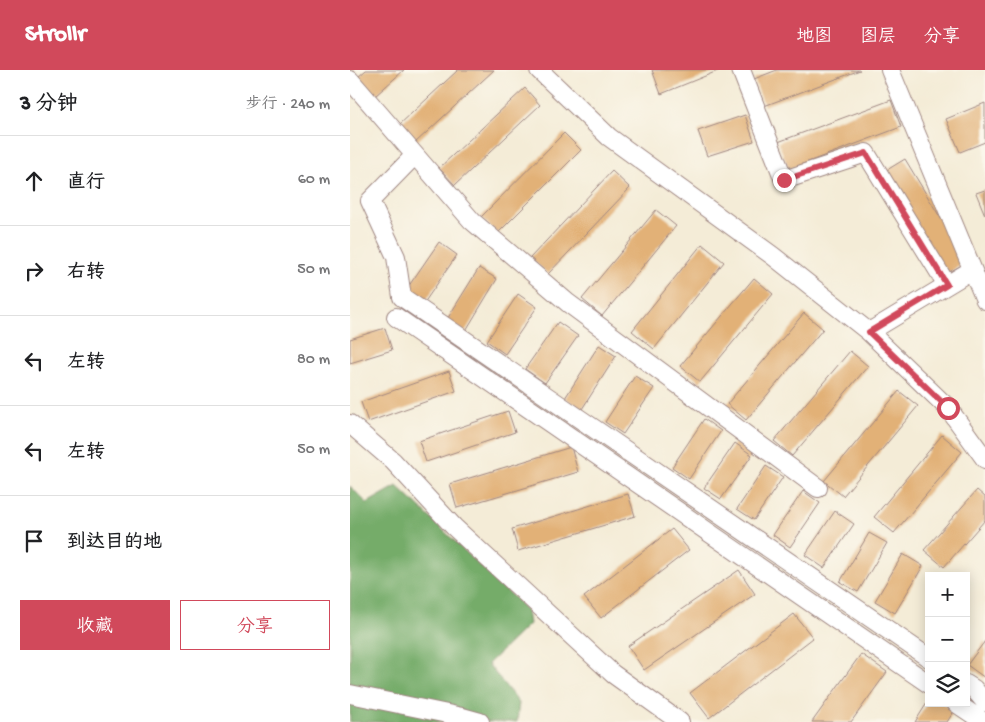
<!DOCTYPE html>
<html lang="zh">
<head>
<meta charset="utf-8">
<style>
  :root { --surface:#fff; --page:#f6f6f6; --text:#202124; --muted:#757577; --line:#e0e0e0; --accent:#d1495b }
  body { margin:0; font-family:"Gochi Hand","LXGW WenKai TC",sans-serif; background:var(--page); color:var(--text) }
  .controls { position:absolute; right:15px; bottom:15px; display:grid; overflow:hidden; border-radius:0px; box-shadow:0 2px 12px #0003 }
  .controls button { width:45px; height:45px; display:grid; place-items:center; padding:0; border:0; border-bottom:1px solid var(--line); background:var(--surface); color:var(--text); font:25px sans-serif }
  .stop { position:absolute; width:15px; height:15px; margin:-11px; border:4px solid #d1495b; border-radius:50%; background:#fff }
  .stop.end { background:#d1495b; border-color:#fff; box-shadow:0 1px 5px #0008 }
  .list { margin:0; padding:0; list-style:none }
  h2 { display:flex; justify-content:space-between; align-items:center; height:65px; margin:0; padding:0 20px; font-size:21px }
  h2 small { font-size:16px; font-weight:400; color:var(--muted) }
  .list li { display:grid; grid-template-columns:32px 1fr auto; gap:15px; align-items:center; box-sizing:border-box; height:90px; padding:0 20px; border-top:1px solid var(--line) }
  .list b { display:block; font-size:19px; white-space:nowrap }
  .list em { font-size:16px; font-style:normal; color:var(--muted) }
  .actions { display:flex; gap:10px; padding:15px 20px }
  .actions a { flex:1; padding:11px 0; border:1px solid var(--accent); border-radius:0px; text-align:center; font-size:18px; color:var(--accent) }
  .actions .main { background:var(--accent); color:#fff }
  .icon { flex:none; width:28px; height:28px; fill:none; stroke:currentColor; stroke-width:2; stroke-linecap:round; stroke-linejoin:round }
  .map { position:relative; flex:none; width:635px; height:652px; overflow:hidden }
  header { display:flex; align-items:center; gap:30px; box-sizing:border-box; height:70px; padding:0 25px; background:var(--accent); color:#fff }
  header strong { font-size:24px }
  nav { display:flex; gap:28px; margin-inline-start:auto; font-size:18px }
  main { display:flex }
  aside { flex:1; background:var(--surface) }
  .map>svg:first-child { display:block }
  .forest { fill:#75ac69; stroke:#60664a }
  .building { fill:#e2b177 }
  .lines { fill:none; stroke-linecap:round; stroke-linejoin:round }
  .minor-casing { stroke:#9f8681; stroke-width:20 }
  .minor { stroke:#fff; stroke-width:18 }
  .route { stroke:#d1495b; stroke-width:6 }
</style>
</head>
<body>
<header>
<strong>Strollr</strong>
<nav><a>地图</a><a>图层</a><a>分享</a></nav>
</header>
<main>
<aside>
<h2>3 分钟<small>步行 · 240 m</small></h2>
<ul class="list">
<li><svg class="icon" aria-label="ahead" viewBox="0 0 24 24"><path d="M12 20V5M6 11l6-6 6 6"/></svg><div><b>直行</b></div><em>60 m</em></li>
<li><svg class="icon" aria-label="right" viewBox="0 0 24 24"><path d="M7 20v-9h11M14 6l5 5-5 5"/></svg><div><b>右转</b></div><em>50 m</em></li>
<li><svg class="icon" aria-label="left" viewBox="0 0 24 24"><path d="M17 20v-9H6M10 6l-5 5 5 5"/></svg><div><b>左转</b></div><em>80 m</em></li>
<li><svg class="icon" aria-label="left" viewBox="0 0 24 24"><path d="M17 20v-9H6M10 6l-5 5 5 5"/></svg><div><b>左转</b></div><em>50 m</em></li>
<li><svg class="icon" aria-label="arrive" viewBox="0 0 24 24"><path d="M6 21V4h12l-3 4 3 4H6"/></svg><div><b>到达目的地</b></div></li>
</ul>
<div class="actions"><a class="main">收藏</a><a>分享</a></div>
</aside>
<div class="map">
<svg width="635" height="652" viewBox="0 0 635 652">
  <rect width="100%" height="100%" fill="#fbf7ec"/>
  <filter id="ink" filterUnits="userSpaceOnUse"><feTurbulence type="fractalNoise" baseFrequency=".02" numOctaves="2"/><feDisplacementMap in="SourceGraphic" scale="10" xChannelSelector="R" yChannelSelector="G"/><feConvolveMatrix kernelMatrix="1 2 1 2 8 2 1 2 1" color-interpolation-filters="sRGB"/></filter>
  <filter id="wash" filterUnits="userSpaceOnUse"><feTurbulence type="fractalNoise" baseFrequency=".0096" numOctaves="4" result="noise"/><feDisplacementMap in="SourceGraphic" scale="20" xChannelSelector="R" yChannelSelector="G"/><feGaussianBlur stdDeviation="1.12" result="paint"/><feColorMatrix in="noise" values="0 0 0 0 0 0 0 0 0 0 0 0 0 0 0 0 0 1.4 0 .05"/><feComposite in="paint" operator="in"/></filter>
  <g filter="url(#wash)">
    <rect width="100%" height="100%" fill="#f4ecd7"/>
    <path class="forest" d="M0,416l17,17 30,-17 130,124 2,14 -41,40 31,39 -2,19h-167z"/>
    <g id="blocks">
      <path class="building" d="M16,0h38l-29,26 -17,-19z
        M108,0h36l-79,73 -16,-18z
        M302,0h68l-59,24z
        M427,0h83l-96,36 -10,-27z
        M175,18l15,17 -85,80 -16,-17z
        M541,30l10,27 -112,42 -11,-27z
        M635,33v39l-25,10 -14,-33z
        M395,45l9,26 -47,15 -9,-25z
        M214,63l17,17 -84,84 -16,-17z
        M555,89l62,103 -23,13 -62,-102z
        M262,101l18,17 -82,86 -18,-16z
        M635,120v25l-9,-22z
        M306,140l20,16 -74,90 -20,-17z
        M89,172l18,13 -33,48 -18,-13z
        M352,174l22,18 -70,87 -22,-18z
        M129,198l18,11 -32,53 -19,-11z
        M404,208l19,16 -73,88 -20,-16z
        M168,224l19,13 -32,47 -18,-13z
        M454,243l19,16 -77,91 -19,-16z
        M208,252l20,14 -33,47 -20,-14z
        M35,258l7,22 -42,13v-24z
        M249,275l17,11 -34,53 -17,-11z
        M500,281l18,15 -76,90 -18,-15z
        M99,301l7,20 -88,31 -7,-20z
        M285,306l19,12 -31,46 -18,-12z
        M549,321l19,15 -75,90 -19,-15z
        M158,341l7,21 -89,30 -7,-21z
        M354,349l17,12 -32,48 -17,-12z
        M592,365l20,17 -68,81 -20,-16z
        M385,373l17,12 -31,44 -17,-11z
        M221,377l7,25 -121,36 -7,-24z
        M416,396l17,11 -29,43 -17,-11z
        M627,420l8,7v23l-41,47 -20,-17z
        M453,421l17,12 -30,44 -17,-12z
        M278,424l7,22 -117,35 -6,-22z
        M485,441l19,13 -30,44 -19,-13z
        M322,459l17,21 -88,68 -17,-21z
        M519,463l18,10 -29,49 -18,-10z
        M553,484l20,12 -28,47 -20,-12z
        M389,500l16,24 -111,76 -16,-24z
        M444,544l19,24 -104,80 -19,-25z
        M635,571v37l-18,-13z
        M511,584l26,18 -36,50h-39z
        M577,633h15l12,8 -7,11h-32z"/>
    </g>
  </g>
  <g filter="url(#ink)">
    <use href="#blocks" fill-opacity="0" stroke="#9f8681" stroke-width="1"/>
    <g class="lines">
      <g class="minor-casing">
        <path id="minor" d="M189,0l70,67 164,119 96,76 79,76 37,51
          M391,0l43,110 82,-27 81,132
          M540,0l95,230
          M0,10l122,141 96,82 250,185
          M65,85l-45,46 26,56 6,40 527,361
          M46,247l533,367
          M519,262l103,-62
          M0,354l43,37 61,66 159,147 67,48
          M616,614l8,5 11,13
          M0,624l112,23 18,5
          M606,633l28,19"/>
      </g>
      <use href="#minor" class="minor"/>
    </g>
  </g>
  <g class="lines" filter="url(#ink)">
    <path class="route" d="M434,110l82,-27 81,132 -78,47 79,76"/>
  </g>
</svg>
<div class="controls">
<button>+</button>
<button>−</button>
<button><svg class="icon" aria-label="layers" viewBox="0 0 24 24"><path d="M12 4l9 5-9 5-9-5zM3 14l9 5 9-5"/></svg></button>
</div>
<div class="stop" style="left:598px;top:338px"></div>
<div class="stop end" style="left:434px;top:110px"></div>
</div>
</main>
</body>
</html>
